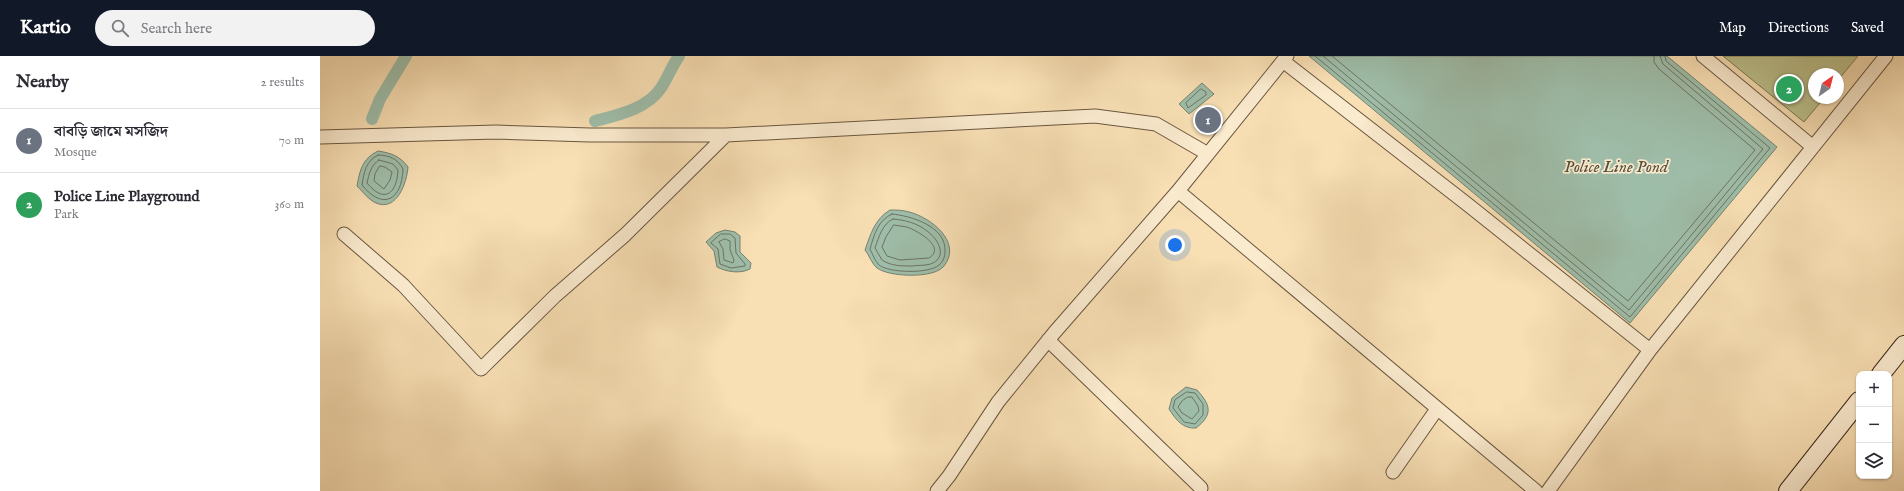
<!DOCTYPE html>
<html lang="en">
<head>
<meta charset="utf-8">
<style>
  :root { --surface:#fff; --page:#f2f2f3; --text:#2b2b33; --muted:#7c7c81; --line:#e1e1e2; --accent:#111827 }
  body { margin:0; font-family:"IM FELL English","Noto Serif Bengali",serif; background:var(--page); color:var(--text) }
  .controls { position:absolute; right:12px; bottom:12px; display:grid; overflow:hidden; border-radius:8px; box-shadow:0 1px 3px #0004 }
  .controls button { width:36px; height:36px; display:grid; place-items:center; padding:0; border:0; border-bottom:1px solid var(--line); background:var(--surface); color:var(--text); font:20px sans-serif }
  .compass { position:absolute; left:1488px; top:12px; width:36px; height:36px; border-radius:50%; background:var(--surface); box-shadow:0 1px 3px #0004; rotate:35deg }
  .you { position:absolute; left:855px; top:189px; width:14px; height:14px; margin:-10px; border:3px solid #fff; border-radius:50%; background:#1a73e8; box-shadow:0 0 0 6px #1a73e833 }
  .badge { display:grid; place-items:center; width:26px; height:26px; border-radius:50%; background:var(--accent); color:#fff; font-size:13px; font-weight:700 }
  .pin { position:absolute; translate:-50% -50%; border:2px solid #fff; box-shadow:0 1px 4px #0006 }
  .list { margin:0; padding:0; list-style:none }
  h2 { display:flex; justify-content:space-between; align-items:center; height:52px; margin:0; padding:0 16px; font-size:17px }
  h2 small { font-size:13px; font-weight:400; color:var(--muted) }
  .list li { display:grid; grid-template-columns:26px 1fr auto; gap:12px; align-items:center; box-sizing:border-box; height:64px; padding:0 16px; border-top:1px solid var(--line) }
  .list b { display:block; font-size:15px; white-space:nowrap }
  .list p { margin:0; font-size:13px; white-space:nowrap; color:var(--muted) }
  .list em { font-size:13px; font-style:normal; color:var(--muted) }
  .icon { flex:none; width:22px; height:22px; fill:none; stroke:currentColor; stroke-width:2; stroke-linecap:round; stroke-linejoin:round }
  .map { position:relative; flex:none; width:1584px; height:435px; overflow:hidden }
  header { display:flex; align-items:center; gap:24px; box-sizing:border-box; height:56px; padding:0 20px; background:var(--accent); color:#fff }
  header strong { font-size:19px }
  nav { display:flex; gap:22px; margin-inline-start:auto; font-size:14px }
  .search { width:280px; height:36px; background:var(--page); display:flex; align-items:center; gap:10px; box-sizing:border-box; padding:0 14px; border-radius:22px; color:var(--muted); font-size:15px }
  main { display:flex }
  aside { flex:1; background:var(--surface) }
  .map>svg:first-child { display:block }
  .green { fill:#bcc28e; stroke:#7c7654 }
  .water { fill:#9ebda9; stroke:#768270 }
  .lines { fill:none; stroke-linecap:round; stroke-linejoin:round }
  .shore { stroke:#6c7462; stroke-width:1 }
  .canal { stroke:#9ebda9; stroke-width:12 }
  .street-casing { stroke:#6a5740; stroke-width:15 }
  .secondary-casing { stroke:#3b2a1a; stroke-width:20 }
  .street { stroke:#faeace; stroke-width:13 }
  .secondary { stroke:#faeace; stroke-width:18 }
  .labels { text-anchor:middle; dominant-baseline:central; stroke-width:3.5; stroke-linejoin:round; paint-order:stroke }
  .water-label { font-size:17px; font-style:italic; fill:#544f3e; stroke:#faeace }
</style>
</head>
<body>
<header>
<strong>Kartio</strong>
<div class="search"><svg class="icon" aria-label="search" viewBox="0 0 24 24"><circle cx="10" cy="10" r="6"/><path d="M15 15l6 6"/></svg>Search here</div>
<nav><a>Map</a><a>Directions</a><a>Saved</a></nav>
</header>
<main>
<aside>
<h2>Nearby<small>2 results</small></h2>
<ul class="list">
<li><span class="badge" style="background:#6b7280">1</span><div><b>বাবড়ি জামে মসজিদ</b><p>Mosque</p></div><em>70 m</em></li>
<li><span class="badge" style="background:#2e9e5b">2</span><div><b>Police Line Playground</b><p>Park</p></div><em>360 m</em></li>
</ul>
</aside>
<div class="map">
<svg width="1584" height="435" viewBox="0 0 1584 435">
  <rect width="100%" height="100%" fill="#f8dfb4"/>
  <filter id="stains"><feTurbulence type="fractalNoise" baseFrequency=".005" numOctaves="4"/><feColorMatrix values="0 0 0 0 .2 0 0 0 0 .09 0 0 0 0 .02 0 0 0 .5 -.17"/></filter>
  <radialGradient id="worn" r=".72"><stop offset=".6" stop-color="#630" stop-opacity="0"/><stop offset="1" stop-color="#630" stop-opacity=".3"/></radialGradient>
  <path class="green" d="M1403,0h135l-20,24v-6h-24v24h10l-20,24z"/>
  <path class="water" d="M989,0h358l110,91 -147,176z
    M882,27l12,11 -25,20 -10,-10z
    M58,95c13,2 22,5 30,16 -1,15 -11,45 -32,36 -7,-3 -13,-11 -19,-17 3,-16 5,-27 21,-35z
    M570,154c6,0 13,0 19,2 21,5 54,30 35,54 -10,13 -55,11 -67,2 -5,-4 -8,-13 -12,-18 6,-17 10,-31 25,-40z
    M405,174l10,2 5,4v16l11,11 -1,6c-10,5 -23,3 -33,-2l-3,-16 -8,-9 10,-9z
    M866,331l11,3c14,15 16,25 -1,38 -13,1 -20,-8 -27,-19l3,-11z"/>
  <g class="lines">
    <path class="shore" d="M995,0l315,261 140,-169 -104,-87 -1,-5
      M1003,0l306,254 134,-161 -100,-85 -3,-8
      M1012,0l296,245 127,-151 -96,-81 -5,-7v-6
      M881,33l5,3v3l-18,13 -2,-5z
      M58,99c11,0 20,4 25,14 -1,31 -20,42 -41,16 2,-13 4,-24 16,-30z
      M59,104l14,4 5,6c-1,24 -14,34 -31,13 2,-9 4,-18 12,-23z
      M60,110l5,1 7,5 -2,8 -6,9 -10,-8 1,-7z
      M572,158c19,2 54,12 53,37 0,6 -2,11 -6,14 -10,9 -50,8 -60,0 -4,-4 -7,-12 -9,-16 4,-14 8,-29 22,-35z
      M573,163c12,1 24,4 34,12 10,7 21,24 6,32 -6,3 -15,2 -21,3 -11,0 -21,0 -30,-6l-7,-12c4,-11 7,-24 18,-29z
      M574,169c4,1 9,1 13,2 9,3 40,20 22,31l-29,2 -13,-4 -5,-9 4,-10z
      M401,178h9l5,4 1,15 9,11v2l-14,2 -11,-4 -2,-15 -7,-6z
      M405,183l5,2v9l4,10 -1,3 -9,-3 -1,-11 -4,-7z
      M867,336l8,1 8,11v11l-8,9 -11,-2 -11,-14 2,-8z
      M868,341h4l6,9 1,5 -7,8 -10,-6 -4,-6 4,-6z"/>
    <path class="canal" d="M52,63l8,-20 26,-43
      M275,65c23,-6 52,-12 66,-33 6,-9 11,-22 18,-32"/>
    <g class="street-casing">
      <path id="street" d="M1383,0l110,91
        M963,5l184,143 183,146
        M0,81l176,-5 94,3h136l369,-19 61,8 52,30
        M858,135l358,300
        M24,178l59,51 78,84 74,-73 70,-61 101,-100
        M728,284l153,148
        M1073,416l44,-63
        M617,435l12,-15 49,-74 56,-69 124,-142 109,-135
        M1228,435l102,-141 236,-294"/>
    </g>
    <g class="secondary-casing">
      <path id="secondary" d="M1561,318l23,-29
        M1468,435l71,-90"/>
    </g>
    <use href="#street" class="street"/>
    <use href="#secondary" class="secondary"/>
  </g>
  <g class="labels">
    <g class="water-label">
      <text x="1296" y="111">Police Line Pond</text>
    </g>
  </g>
  <rect width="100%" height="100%" filter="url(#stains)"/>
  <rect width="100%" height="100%" fill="url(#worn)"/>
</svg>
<div class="controls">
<button>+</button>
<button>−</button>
<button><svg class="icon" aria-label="layers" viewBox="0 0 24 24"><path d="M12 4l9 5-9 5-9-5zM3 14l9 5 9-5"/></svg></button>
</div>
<svg class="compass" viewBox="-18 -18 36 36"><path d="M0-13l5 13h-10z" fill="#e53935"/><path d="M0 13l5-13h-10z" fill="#7c7c81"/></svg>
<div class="you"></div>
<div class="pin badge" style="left:888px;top:64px;background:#6b7280">1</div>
<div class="pin badge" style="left:1469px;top:33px;background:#2e9e5b">2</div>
</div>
</main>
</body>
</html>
